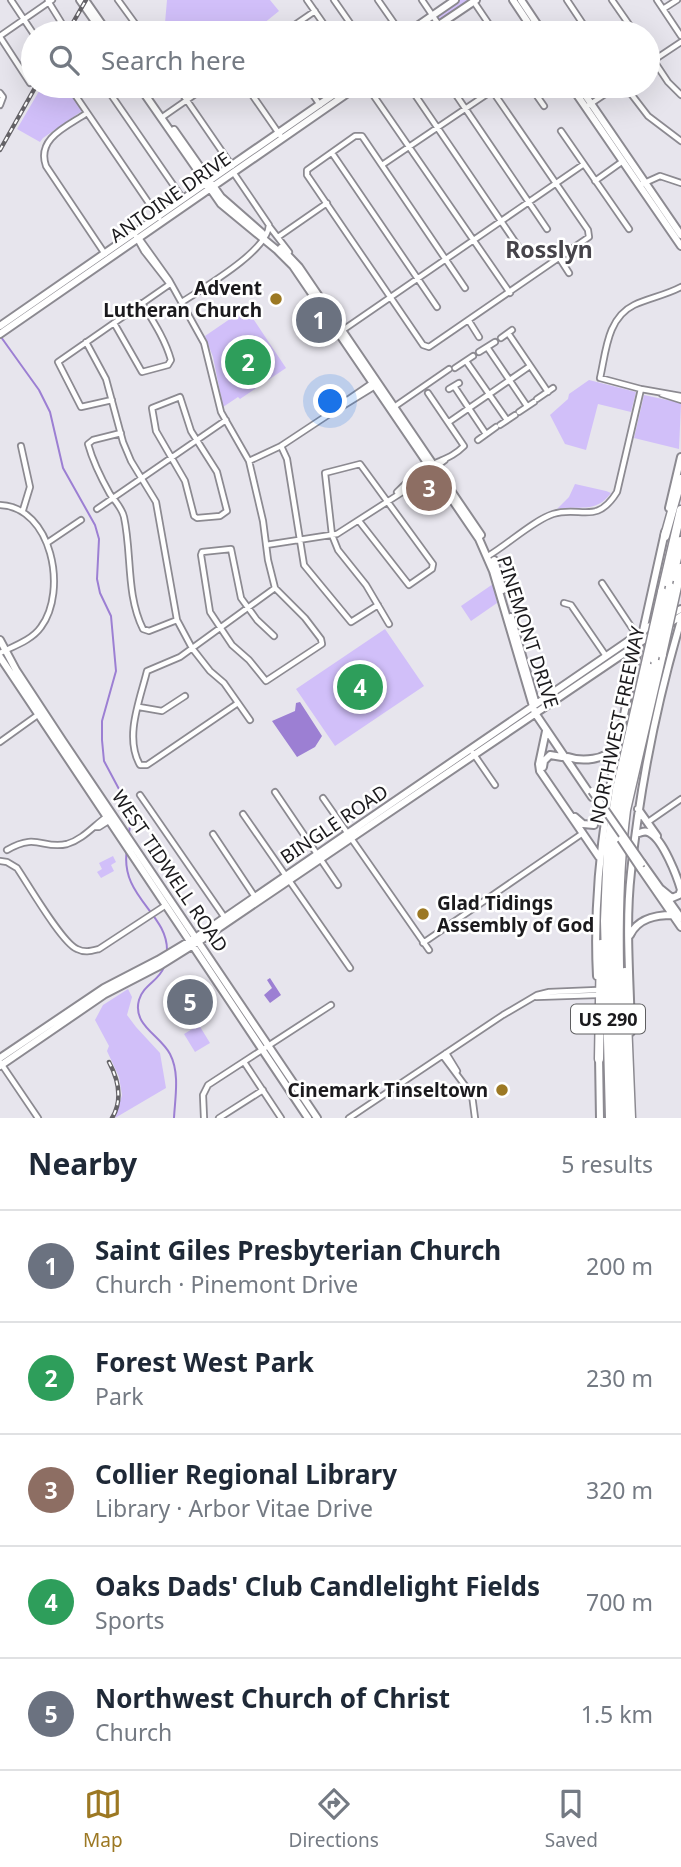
<!DOCTYPE html>
<html lang="en">
<head>
<meta charset="utf-8">
<style>
  :root { --surface:#fff; --page:#f6f6f7; --text:#1f2937; --muted:#747a83; --line:#e0e1e3; --accent:#9c7823 }
  body { margin:0; font-family:"Noto Sans",sans-serif; background:var(--page); color:var(--text) }
  .you { position:absolute; left:331px; top:402px; width:24px; height:24px; margin:-18px; border:5px solid #fff; border-radius:50%; background:#1a73e8; box-shadow:0 0 0 10px #1a73e833 }
  .badge { display:grid; place-items:center; width:46px; height:46px; border-radius:50%; background:var(--accent); color:#fff; font-size:23px; font-weight:700 }
  .pin { position:absolute; translate:-50% -50%; border:4px solid #fff; box-shadow:0 2px 7px #0006 }
  .list { margin:0; padding:0; list-style:none }
  h2 { display:flex; justify-content:space-between; align-items:center; height:91px; margin:0; padding:0 28px; font-size:30px }
  h2 small { font-size:23px; font-weight:400; color:var(--muted) }
  .list li { display:grid; grid-template-columns:46px 1fr auto; gap:21px; align-items:center; box-sizing:border-box; height:112px; padding:0 28px; border-top:2px solid var(--line) }
  .list b { display:block; font-size:26px; white-space:nowrap }
  .list p { margin:0; font-size:23px; white-space:nowrap; color:var(--muted) }
  .list em { font-size:23px; font-style:normal; color:var(--muted) }
  .icon { flex:none; width:38px; height:38px; fill:none; stroke:currentColor; stroke-width:2; stroke-linecap:round; stroke-linejoin:round }
  .map { position:relative; flex:none; width:681px; height:1118px; overflow:hidden }
  .search { position:absolute; background:var(--surface); box-shadow:0 7px 28px #0002; left:21px; right:21px; top:21px; height:77px; display:flex; align-items:center; gap:18px; box-sizing:border-box; padding:0 24px; border-radius:38px; color:var(--muted); font-size:26px }
  .sheet { height:651px; background:var(--surface) }
  nav { display:flex; justify-content:space-around; align-items:center; box-sizing:border-box; height:98px; border-top:2px solid var(--line); background:var(--surface); font-size:19px; color:var(--muted) }
  nav a { display:grid; justify-items:center; gap:4px }
  nav .on { color:var(--accent) }
  .map>svg:first-child { display:block }
  .green { fill:#d1bff9 }
  .water { fill:#9c7fd3 }
  .lines { fill:none; stroke-linecap:round; stroke-linejoin:round }
  .stream { stroke:#9c7fd3; stroke-width:2 }
  .minor-casing { stroke:#8c8a91; stroke-width:8 }
  .major-casing { stroke:#8c8a91; stroke-width:10 }
  .highway-casing { stroke:#8c8a91; stroke-width:11 }
  .minor { stroke:#fff; stroke-width:4.5 }
  .major { stroke:#fff; stroke-width:6 }
  .highway { stroke:#fff; stroke-width:8 }
  .rail-casing { stroke:#646267; stroke-width:4.5 }
  .rail { stroke:#fff; stroke-width:2; stroke-dasharray:5; stroke-linecap:butt }
  .major-bridge-casing { stroke:#8c8a91; stroke-width:10; stroke-linecap:butt }
  .highway-bridge-casing { stroke:#8c8a91; stroke-width:11; stroke-linecap:butt }
  .major-bridge { stroke:#fff; stroke-width:6 }
  .highway-bridge { stroke:#fff; stroke-width:8 }
  .poi-dot { fill:#9c7823; stroke:#fff; stroke-width:2.5 }
  .labels { text-anchor:middle; dominant-baseline:central; stroke-width:5; stroke-linejoin:round; paint-order:stroke }
  .shield { fill:#fff; stroke:#5f5f61; stroke-width:2 }
  .shield-label { font-size:18px; font-weight:bold; fill:#1b1a1d }
  .street-label { font-size:19px; fill:#1b1a1d; stroke:#fff }
  .poi-label { font-size:19px; font-weight:bold; fill:#1b1a1d; stroke:#fff; text-anchor:end }
  .quarter-label { font-size:23px; font-weight:bold; fill:#46444a; stroke:#fff }
</style>
</head>
<body>
<div class="map">
<svg width="681" height="1118" viewBox="0 0 681 1118">
  <rect width="100%" height="100%" fill="#e7e5ed"/>
  <path class="green" d="M167,0h103l9,11 -27,22h-80l-7,-10z
    M451,0h29l-48,33h-28z
    M42,86h23l17,25 -39,27 -3,4 -23,-13z
    M246,308l40,60 -46,31 -2,-2 -15,10 -10,-50 -8,-21z
    M589,380l47,12 -5,20 -33,-8 -12,46 -21,-6 -15,-29 18,-16 1,-5z
    M644,395l37,8 -2,46 -45,-11z
    M575,484l31,7 5,2c-15,21 -33,12 -54,16l12,-12z
    M493,584l4,19 -26,18 -10,-15z
    M385,629l39,57 -89,60 -39,-57z
    M113,856l3,6 -5,3 3,6 -13,7 -4,-6 5,-3 -3,-6z
    M128,989l4,8 -5,18 9,12 24,26 6,35 -51,30 7,-23 -3,-18 -12,-26 2,-5 -14,-26 8,-15z
    M199,1025l11,18 -15,9 -11,-18z"/>
  <path class="water" d="M300,702l22,34 -7,11 -18,10 -25,-36 23,-10 1,-8z
    M270,978l11,17 -11,8 -6,-8 8,-7 -5,-8z"/>
  <g class="lines">
    <path class="stream" d="M1,337l38,53 11,22 13,56 32,57 4,14 -2,40 3,14 11,23 5,55 -14,50v19l2,21 24,45 3,12 -2,15
      M127,849c-8,48 41,64 40,102
      M164,967c-5,14 -21,18 -25,33 -7,25 21,35 31,54 10,19 5,44 4,64"/>
    <g class="minor-casing">
      <path id="minor" d="M11,0l22,33
        M118,0l24,33
        M307,0l23,33
        M334,0l23,33
        M378,0l23,33
        M422,0l17,25
        M567,0l22,33
        M612,0l23,33
        M657,0l24,36
        M48,1l13,21
        M474,2l21,31
        M663,9l14,-9
        M453,32l1,1
        M283,33l32,-22
        M525,33l13,-9
        M0,36l52,-36
        M0,37l30,46
        M648,52l20,30 13,13
        M648,64l33,-22
        M69,86l90,132
        M105,86l78,113
        M177,86l55,80
        M246,86l36,52
        M307,86l13,19
        M367,86l143,207
        M409,86l111,163
        M450,86l97,143
        M530,86l14,20
        M625,86l23,30 33,25
        M0,93l3,4 -3,8
        M586,107l31,-21
        M87,113c-19,13 -51,25 -41,53l59,88
        M161,118l46,-32
        M561,131l68,98
        M332,153l105,154
        M382,165l117,-79
        M595,181l28,-20
        M640,185l20,-9 21,7
        M269,226l20,26
        M134,233l10,18 25,32
        M278,237l49,-34
        M139,238l30,42 35,63 17,69 28,49 14,60 5,39 7,28 30,30 16,21 1,5 -56,37 -17,-21 -17,-15 -22,-33 -9,-57 1,-3 29,-3 10,49 16,22 17,16
        M560,259l9,14
        M681,287c-15,8 -32,11 -47,18 -27,13 -28,47 -34,73l41,11 40,7
        M465,288l-103,-152h-7l-48,34v5l116,170 6,2 160,-110 -1,-7 -99,-144
        M182,302c21,-14 86,-51 87,-77l-36,-53
        M469,321l10,16
        M114,323l28,49 26,-7 3,-5c-6,-21 -18,-39 -29,-57
        M340,332l244,-168
        M508,333l40,59
        M501,338l11,-8
        M86,342l20,37 17,63 8,19 25,41 21,118 15,28 18,23 14,12 26,37
        M487,347l40,59
        M479,352l16,-10
        M466,361l41,59
        M455,368l18,-12
        M454,386l32,48
        M449,389l10,-6
        M662,394l19,6
        M180,397l11,34 26,41 10,39 -7,5 -23,2 -3,-2 -9,-35 -29,-50 -4,-23z
        M537,399l16,-11
        M112,400l-31,7 -23,-45 112,-78
        M341,407l34,-21
        M394,407l55,-38
        M519,412l15,-10
        M449,422l81,-56
        M500,425l15,-10
        M121,433l-28,7 -5,4c5,18 13,34 22,50 5,7 12,14 14,23 8,37 2,78 19,112l6,2 28,-11
        M478,440l18,-13
        M21,446l9,41 -7,23
        M281,446l6,13 17,106 47,57 27,-17
        M249,461l32,-15 59,-39 3,-4 32,-22
        M397,492c11,-11 28,-25 43,-31 9,-4 16,-7 24,-15l-36,-53
        M0,505c52,2 68,86 41,122 -9,13 -27,19 -41,26
        M97,509l129,-89
        M359,521l50,64 23,-16 1,-5 -73,-100 -35,9 7,62 6,15 28,35 23,39
        M47,543l34,-23
        M266,545l71,-11 67,-43 41,-31
        M488,556c19,-11 46,-36 65,-42 27,-9 43,12 64,-22l24,-103
        M602,583l34,51
        M564,603l7,2 35,51
        M238,703l-91,62h-7c-16,-28 0,-65 7,-94l33,-14 95,-69
        M139,707l23,4 23,-15
        M0,742l39,-28
        M473,753l22,32
        M275,792l63,93
        M140,795l85,123
        M323,798l106,152
        M243,814l107,154
        M648,822l33,-23
        M95,827h4l11,-7
        M213,834l42,63
        M7,850c30,-18 36,0 60,-6 17,-5 28,-20 42,-29
        M0,861l7,1 10,6c11,16 45,75 60,81 8,4 14,2 22,0l67,-44
        M423,943l160,-110
        M536,997l61,-2
        M446,1053l11,18
        M443,1056l29,39 3,23
        M0,1062l38,56
        M244,1062l37,56
        M204,1118l-1,-23 5,-10 123,-80
        M219,1118l44,-28
        M349,1118l154,-103 34,-20 12,-3 48,-2"/>
    </g>
    <g class="major-casing">
      <path id="major" d="M80,0l23,33
        M85,0l23,33
        M513,0l22,33
        M521,0l22,33
        M407,33l48,-33
        M427,33l49,-33
        M139,86l82,118 56,46 16,16 186,273 14,32 42,142 57,84
        M571,86l110,160
        M579,86l102,149
        M174,130l47,67 41,36
        M281,248l18,19 182,268
        M0,326l346,-240
        M0,334l358,-248
        M669,508l12,-51
        M494,560l9,30
        M669,615l12,-6
        M511,617l24,84
        M667,625l14,-9
        M643,631l22,-99
        M0,640l16,30 46,70 255,378
        M0,657l308,461
        M546,731l-7,33 1,7 59,86
        M568,757c14,5 38,3 46,-10
        M543,767l1,-6 6,-6 12,2
        M638,809l19,27
        M575,817l8,7 11,1
        M639,833c4,-1 6,-3 11,0 13,7 27,43 31,57l-2,5 -7,3 -11,-9
        M642,863l39,55
        M641,869l40,58
        M630,935c8,-17 26,-20 43,-20
        M597,976c-6,-114 18,-224 43,-335
        M631,1032c-1,-53 -6,-108 0,-160 9,-85 26,-171 50,-252
        M599,1057l1,61
        M0,1058l104,-70 54,-28 40,-24 458,-314
        M0,1066l105,-72 56,-29 40,-25 453,-307"/>
    </g>
    <g class="highway-casing">
      <path id="highway" d="M665,536l16,-57
        M678,582l3,-14
        M670,587l11,-46
        M662,592l19,-82
        M625,972l6,146
        M599,1059l2,-115
        M610,1118l-5,-197 3,-75 9,-57 29,-126
        M616,1118c-2,-92 -10,-185 -1,-277 7,-62 25,-122 39,-182
        M623,1118c-2,-103 -10,-206 3,-308l36,-156"/>
    </g>
    <use href="#minor" class="minor"/>
    <use href="#major" class="major"/>
    <use href="#highway" class="highway"/>
    <g class="rail-casing">
      <path id="rail" d="M67,33l19,-33
        M0,150l36,-64
        M109,1062c9,17 14,38 3,56"/>
    </g>
    <use href="#rail" class="rail"/>
    <g class="major-bridge-casing">
      <path id="major-bridge" d="M592,791l50,72
        M621,839l20,30"/>
    </g>
    <g class="highway-bridge-casing">
      <path id="highway-bridge" d="M662,654l16,-72
        M654,659l16,-72
        M646,663l16,-71"/>
    </g>
    <use href="#major-bridge" class="major-bridge"/>
    <use href="#highway-bridge" class="highway-bridge"/>
  </g>
  <g class="poi-dot">
    <circle cx="276" cy="299" r="7"/>
    <circle cx="423" cy="914" r="7"/>
    <circle cx="502" cy="1090" r="7"/>
  </g>
  <g class="labels">
    <rect class="shield" x="571" y="1004.5" width="74" height="29" rx="5"/>
    <g class="shield-label">
      <text x="608" y="1019">US 290</text>
    </g>
    <g class="street-label">
      <text transform="translate(170 197) rotate(-35)">ANTOINE DRIVE</text>
      <text transform="translate(528 632) rotate(72)">PINEMONT DRIVE</text>
      <text transform="translate(617 725) rotate(-78)">NORTHWEST FREEWAY</text>
      <text transform="translate(334 824) rotate(-34)">BINGLE ROAD</text>
      <text transform="translate(170 871) rotate(56)">WEST TIDWELL ROAD</text>
    </g>
    <g class="poi-label">
      <text x="262" y="288">Advent<tspan x="262" dy="22">Lutheran Church</tspan></text>
      <text x="437" y="903" text-anchor="start">Glad Tidings<tspan x="437" dy="22">Assembly of God</tspan></text>
      <text x="488" y="1090">Cinemark Tinseltown</text>
    </g>
    <g class="quarter-label">
      <text x="549" y="249">Rosslyn</text>
    </g>
  </g>
</svg>
<div class="you"></div>
<div class="pin badge" style="left:319px;top:320px;background:#6b7280">1</div>
<div class="pin badge" style="left:248px;top:362px;background:#2e9e5b">2</div>
<div class="pin badge" style="left:429px;top:488px;background:#8d6e63">3</div>
<div class="pin badge" style="left:360px;top:687px;background:#2e9e5b">4</div>
<div class="pin badge" style="left:190px;top:1002px;background:#6b7280">5</div>
<div class="search"><svg class="icon" aria-label="search" viewBox="0 0 24 24"><circle cx="10" cy="10" r="6"/><path d="M15 15l6 6"/></svg>Search here</div>
</div>
<section class="sheet">
<h2>Nearby<small>5 results</small></h2>
<ul class="list">
<li><span class="badge" style="background:#6b7280">1</span><div><b>Saint Giles Presbyterian Church</b><p>Church · Pinemont Drive</p></div><em>200 m</em></li>
<li><span class="badge" style="background:#2e9e5b">2</span><div><b>Forest West Park</b><p>Park</p></div><em>230 m</em></li>
<li><span class="badge" style="background:#8d6e63">3</span><div><b>Collier Regional Library</b><p>Library · Arbor Vitae Drive</p></div><em>320 m</em></li>
<li><span class="badge" style="background:#2e9e5b">4</span><div><b>Oaks Dads' Club Candlelight Fields</b><p>Sports</p></div><em>700 m</em></li>
<li><span class="badge" style="background:#6b7280">5</span><div><b>Northwest Church of Christ</b><p>Church</p></div><em>1.5 km</em></li>
</ul>
</section>
<nav>
<a class="on"><svg class="icon" aria-label="map" viewBox="0 0 24 24"><path d="M3 6l6-2 6 2 6-2v14l-6 2-6-2-6 2zM9 4v14M15 6v14"/></svg>Map</a>
<a><svg class="icon" aria-label="directions" viewBox="0 0 24 24"><path d="M12 3l9 9-9 9-9-9zM9 14v-3h6M13 9l2 2-2 2"/></svg>Directions</a>
<a><svg class="icon" aria-label="saved" viewBox="0 0 24 24"><path d="M7 4h10v16l-5-4-5 4z"/></svg>Saved</a>
</nav>
</body>
</html>
